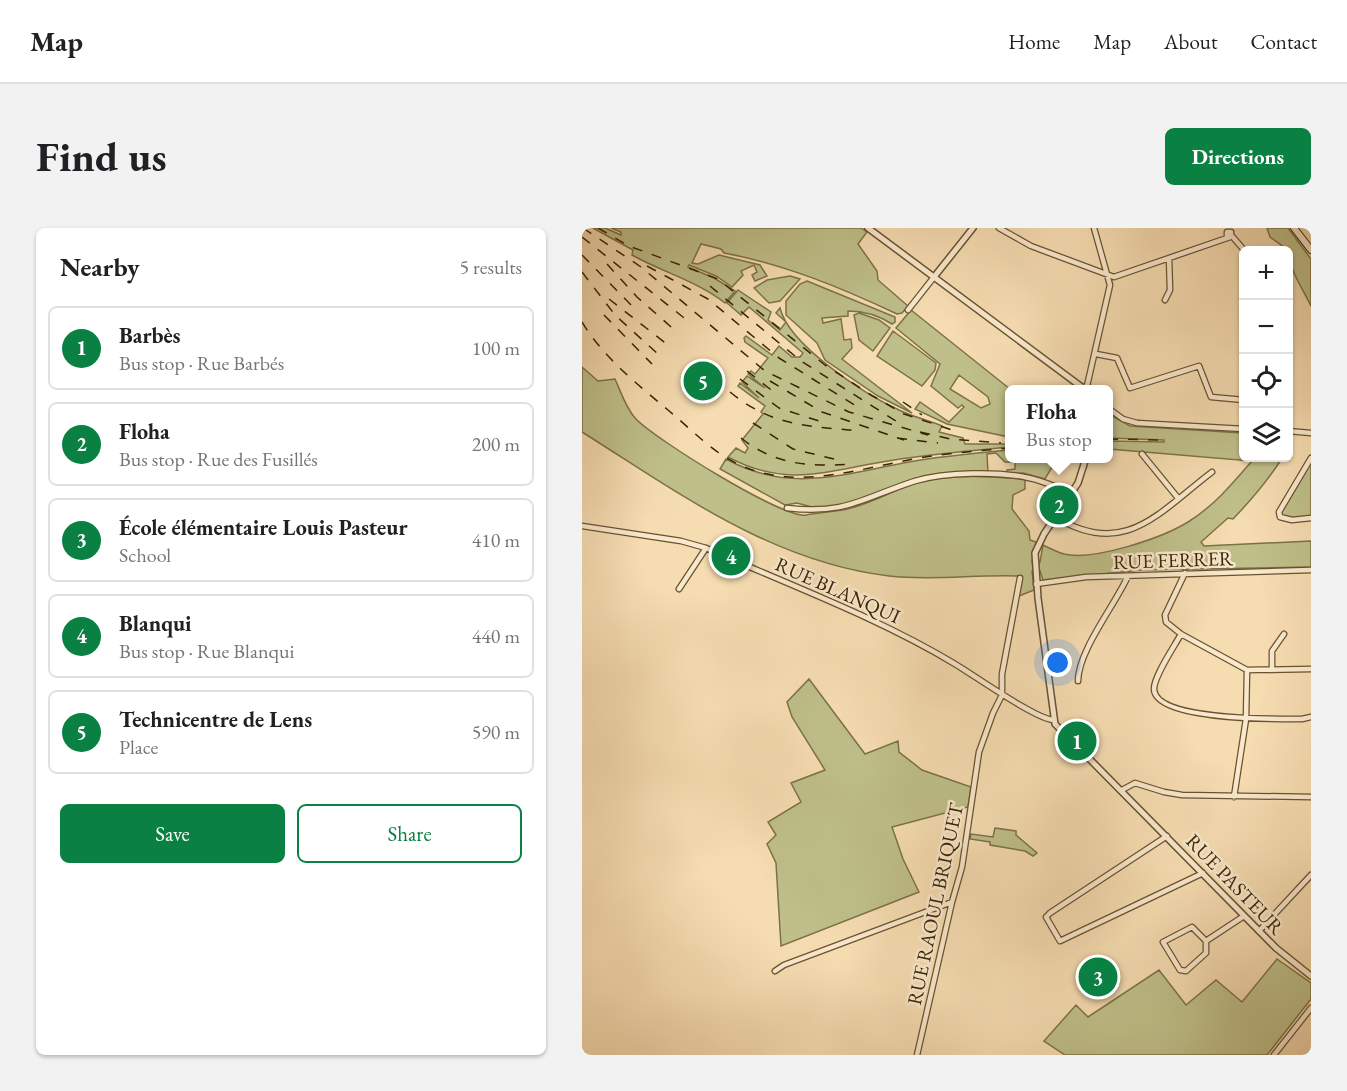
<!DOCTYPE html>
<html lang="en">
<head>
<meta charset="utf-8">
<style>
  :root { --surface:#fff; --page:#f2f2f2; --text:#202124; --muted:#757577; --line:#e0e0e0; --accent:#0b8043 }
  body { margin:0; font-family:"EB Garamond",serif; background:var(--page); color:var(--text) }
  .controls { position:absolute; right:18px; top:18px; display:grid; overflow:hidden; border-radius:9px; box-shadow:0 2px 4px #0004 }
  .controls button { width:54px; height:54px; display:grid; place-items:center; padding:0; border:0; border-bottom:2px solid var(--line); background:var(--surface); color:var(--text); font:30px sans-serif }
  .you { position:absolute; left:476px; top:435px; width:21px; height:21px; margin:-15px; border:4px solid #fff; border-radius:50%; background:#1a73e8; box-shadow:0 0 0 9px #1a73e833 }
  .badge { display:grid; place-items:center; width:39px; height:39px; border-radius:50%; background:var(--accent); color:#fff; font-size:20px; font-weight:700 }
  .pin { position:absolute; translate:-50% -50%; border:3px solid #fff; box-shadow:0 2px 6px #0006 }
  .popup { position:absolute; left:423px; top:157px; width:108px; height:78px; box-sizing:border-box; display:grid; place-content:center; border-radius:9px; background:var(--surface); filter:drop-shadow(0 2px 4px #0005); font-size:20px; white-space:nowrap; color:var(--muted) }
  .popup b { font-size:22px; color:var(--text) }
  .popup::after { content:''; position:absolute; left:50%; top:100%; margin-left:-12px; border:12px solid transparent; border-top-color:var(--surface) }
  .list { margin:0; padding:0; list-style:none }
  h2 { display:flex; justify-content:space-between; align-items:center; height:78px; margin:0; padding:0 24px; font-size:26px }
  h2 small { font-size:20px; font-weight:400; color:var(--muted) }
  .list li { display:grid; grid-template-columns:39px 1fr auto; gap:18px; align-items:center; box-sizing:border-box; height:84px; margin:0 12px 12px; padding:0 12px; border:2px solid var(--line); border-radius:9px }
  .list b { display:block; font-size:22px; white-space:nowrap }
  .list p { margin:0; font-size:20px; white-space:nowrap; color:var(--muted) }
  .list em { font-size:20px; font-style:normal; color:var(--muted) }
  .actions { display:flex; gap:12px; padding:18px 24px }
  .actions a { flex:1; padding:14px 0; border:2px solid var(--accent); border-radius:9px; text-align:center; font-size:21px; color:var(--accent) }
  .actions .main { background:var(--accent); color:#fff }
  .icon { flex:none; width:33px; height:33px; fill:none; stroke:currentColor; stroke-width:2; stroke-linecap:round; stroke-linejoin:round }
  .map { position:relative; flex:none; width:729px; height:827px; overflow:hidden; border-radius:9px }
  header { display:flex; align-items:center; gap:36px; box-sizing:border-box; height:84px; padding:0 30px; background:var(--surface); border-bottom:2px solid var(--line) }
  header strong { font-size:28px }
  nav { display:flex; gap:33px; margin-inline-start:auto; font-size:21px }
  .intro { display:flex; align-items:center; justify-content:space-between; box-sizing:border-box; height:144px; padding:0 36px }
  h1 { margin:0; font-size:42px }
  .button { padding:15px 27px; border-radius:9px; background:var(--accent); color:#fff; font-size:21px; font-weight:700 }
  main { display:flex; gap:36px; padding:0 36px }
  aside { flex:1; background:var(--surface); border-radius:9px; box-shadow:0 2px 4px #0004 }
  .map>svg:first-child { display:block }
  .green { fill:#bfbf89; stroke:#7c7247; stroke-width:1.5; fill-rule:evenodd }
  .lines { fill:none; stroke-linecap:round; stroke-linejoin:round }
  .minor-casing { stroke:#685230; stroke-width:7 }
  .tertiary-casing { stroke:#685230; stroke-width:8 }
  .secondary-casing { stroke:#392405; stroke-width:8 }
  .minor { stroke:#f9e8cc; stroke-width:4.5 }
  .tertiary { stroke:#f9e8cc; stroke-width:5 }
  .secondary { stroke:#f9e8cc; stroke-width:6 }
  .rail { stroke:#392405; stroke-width:1.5; stroke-dasharray:10 10; stroke-linecap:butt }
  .labels { text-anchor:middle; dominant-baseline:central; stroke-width:5; stroke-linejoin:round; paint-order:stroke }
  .street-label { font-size:20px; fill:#392405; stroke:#f9e8cc }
</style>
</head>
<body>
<header>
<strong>Map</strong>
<nav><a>Home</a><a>Map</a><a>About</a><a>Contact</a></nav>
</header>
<div class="intro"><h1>Find us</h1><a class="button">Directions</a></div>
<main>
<aside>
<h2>Nearby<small>5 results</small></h2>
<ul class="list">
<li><span class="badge">1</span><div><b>Barbès</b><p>Bus stop · Rue Barbés</p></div><em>100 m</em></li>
<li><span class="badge">2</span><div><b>Floha</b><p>Bus stop · Rue des Fusillés</p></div><em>200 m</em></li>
<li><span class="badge">3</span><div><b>École élémentaire Louis Pasteur</b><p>School</p></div><em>410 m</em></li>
<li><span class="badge">4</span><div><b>Blanqui</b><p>Bus stop · Rue Blanqui</p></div><em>440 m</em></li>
<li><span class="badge">5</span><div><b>Technicentre de Lens</b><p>Place</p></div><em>590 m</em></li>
</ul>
<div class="actions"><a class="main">Save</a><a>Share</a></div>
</aside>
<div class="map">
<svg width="729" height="827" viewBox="0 0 729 827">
  <rect width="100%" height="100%" fill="#f6dcb1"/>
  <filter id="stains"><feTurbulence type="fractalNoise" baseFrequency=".00333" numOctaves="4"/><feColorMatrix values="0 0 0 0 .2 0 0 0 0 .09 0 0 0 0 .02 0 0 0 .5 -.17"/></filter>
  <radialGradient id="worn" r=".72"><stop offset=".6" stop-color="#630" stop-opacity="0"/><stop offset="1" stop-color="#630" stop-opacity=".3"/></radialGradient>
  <path class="green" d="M11,0h12l16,7v-3l-10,-4h250l6,4 -9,12 19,27 1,9 30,26 -6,7 -5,1c-55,-26 -113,-50 -173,-61l-3,-4 -20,-5 -9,19 6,1 21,-9 41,10 7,11 -12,5 -3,-6 5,-3 -3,-7 -13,6 2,4 -11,12 -16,-11 -27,-11 -1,2 26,11 21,13 -10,12c-28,-22 -63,-31 -93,-48l1,-5z
    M685,0h21l23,31v47c-9,-19 -21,-34 -23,-56l-18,-13z
    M208,48l10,3 -20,22 -11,2 -15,-15 13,-8z
    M225,53l88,36v5l-3,2c-14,-9 -27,-13 -44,-13v5l-26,2 1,5 18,-4 3,21 7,-1 1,9 -10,11 70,54 -34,-17 -53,-36 -8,-17 -31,-28v-14l14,-17z
    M156,62l33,22 -3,8 12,10 6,-8 -10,-9 4,-5c9,37 84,86 119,102 14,7 29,10 43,16l-3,6 24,6 2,6h44v3c-38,4 -77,7 -115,13 -62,9 -105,30 -166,-3l8,-9 9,5 3,-5 -6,-8 21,-26 -2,-2 4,-6 -27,-20 2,-3 19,15 -17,-16 5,-6 18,12 -17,-14 3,-3 4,3 13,-16 -23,-16 -1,-4 2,-2 26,19 7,-9 13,11h8l3,-4 -54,-46 -8,8 -14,-12z
    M329,82l99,79 -1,48 -62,-13 -32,-15 5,-7 29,20 15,-15 -2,-2 -4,3 -27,-22 9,-22 -44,-36zM377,147l29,22 2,7 -9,4 -31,-19z
    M277,85l20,7 11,8 -17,23 -14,-11 -5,-25z
    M311,103l43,32 -1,7 -13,16 -45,-30z
    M0,139l16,14 17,-2c6,13 11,30 21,40 19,20 147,100 170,96 15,-3 31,-3 45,-7 27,-7 51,-23 78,-28 31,-6 65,-3 96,-1v10l-12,6 -1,14 17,22 1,9 6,2 -4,20h8l3,-17c6,3 14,7 21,9 30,7 98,-16 124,-32 26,-16 45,-39 64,-61l-143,-12v-8l55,1v-2l-55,-2v-24l21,12 113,7 1,25h38c-14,23 -30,41 -49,61l-5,-1 -27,24 3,4 107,-5v26l-169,3 -99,10 -3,-9h-8l2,19 -15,6 2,-20c-44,-2 -88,5 -132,0 -117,-14 -210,-83 -307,-144z
    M427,222l1,8 54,1 -2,10 -10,-2 -7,12 -22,-6 -16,1v-4l8,-1v-7h-10l-9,-9 -9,1 1,19 -72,5 -67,26 -30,5 -22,-6 -12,2 -65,-36 6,-10c64,35 117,15 183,3 33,-6 67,-9 100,-12z
    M729,232v58l-26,1 -6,-7z
    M227,451l56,75 33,-13 1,11 23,18 49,17 -3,20 -76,20 11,32 16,33 -138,54 -5,-83 -9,-19 9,-9 -8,-13 33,-20 -10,-19 34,-13 -33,-53 -5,-15z
    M413,600l21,3v4l21,18 -4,3 -8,-5 -35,-6v-3l-20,-3 1,-5 22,3z
    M695,731l34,24v16l-44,56h-202l-21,-14 32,-36 12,12 71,-47 27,35 30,-25 26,22z"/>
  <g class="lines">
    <g class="minor-casing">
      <path id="minor" d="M417,0l32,18 83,31 116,-40 1,-5h-4v4
        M649,7l13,15
        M583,72l5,-10 -1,-32
        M326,82l26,-33
        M514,126l21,4 13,30 69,-22 12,31 33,3
        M505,158l23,-101 -16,-57
        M526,180l15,11 14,4 107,6
        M706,203l23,2
        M560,226l36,44
        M729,230l-32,54 1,5 12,3 19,-2
        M205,280c59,7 75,-10 128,-27 30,-9 84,-10 114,-3 15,3 29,10 43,15
        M473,289c70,42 103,-4 157,-45
        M0,298l99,15 25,7c83,37 171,69 249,116 20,12 82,56 99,56
        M603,345l-20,42 1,7 15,12 66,36 64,-1
        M454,356l50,-7 225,-7
        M97,361l27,-41
        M599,406c-7,13 -27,42 -27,55 1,32 124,30 148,30l9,-2
        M690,442v-19l12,-17
        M496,453c0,-30 37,-76 50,-105
        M540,562l13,-7 29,9 18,3 129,2
        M652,569l12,-78 1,-49
        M585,608l-117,77 -4,4 14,24 143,-68
        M677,703l52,-56
        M624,713l-14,-14 -29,15 17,28 6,1 20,-18v-12l38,-25
        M193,743l9,-6 168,-63
        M335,827l35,-153 10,-35 17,-115 14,-39 9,-18v-21l18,-96
        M692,827l37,-47"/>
    </g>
    <g class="tertiary-casing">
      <path id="tertiary" d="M286,0l215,160
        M352,49l39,-49
        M501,160l4,-2 4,4
        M504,230l-8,25 -34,51 -9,19 3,45 17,126 221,224 35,28"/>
    </g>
    <g class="secondary-casing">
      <path id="secondary" d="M712,0l17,22"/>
    </g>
    <use href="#minor" class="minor"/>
    <use href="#tertiary" class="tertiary"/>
    <use href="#secondary" class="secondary"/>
    <path class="rail" d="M1,0l58,39 124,104 84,41 79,23
      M16,0l31,18 89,33 107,86 46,30 33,19 54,18
      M0,9l106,84
      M0,27l55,56
      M25,36l30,33 41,36
      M65,38l61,33 71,59 82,51
      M0,44l33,43 44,40
      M128,58l91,75 98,62
      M27,71l59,46
      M22,87l48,49
      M0,94c21,35 55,62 86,88 23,19 45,43 72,55 56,26 117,4 174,-6 32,-6 64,-8 96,-11
      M165,143l28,22
      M158,151l39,29 40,13
      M188,153l52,31 82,28
      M148,164c43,35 78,34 131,39
      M321,174l19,13
      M171,195l40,26 41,10
      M338,204l30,7 51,4
      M159,210c34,27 68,29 110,26
      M315,210l41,5
      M526,211l56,1"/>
  </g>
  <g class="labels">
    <g class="street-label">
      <text transform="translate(591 332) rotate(-2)">RUE FERRER</text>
      <text transform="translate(256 362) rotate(24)">RUE BLANQUI</text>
      <text transform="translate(653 656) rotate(46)">RUE PASTEUR</text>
      <text transform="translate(353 676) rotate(-78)">RUE RAOUL BRIQUET</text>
    </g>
  </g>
  <rect width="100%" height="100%" filter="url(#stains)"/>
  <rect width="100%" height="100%" fill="url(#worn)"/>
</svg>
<div class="controls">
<button>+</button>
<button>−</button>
<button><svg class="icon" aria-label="locate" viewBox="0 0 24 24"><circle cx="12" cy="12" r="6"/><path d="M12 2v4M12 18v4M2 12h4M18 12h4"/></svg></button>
<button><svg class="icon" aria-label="layers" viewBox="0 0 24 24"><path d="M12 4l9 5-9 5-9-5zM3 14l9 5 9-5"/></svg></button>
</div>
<div class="you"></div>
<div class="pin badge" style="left:495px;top:513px">1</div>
<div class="pin badge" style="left:477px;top:277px">2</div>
<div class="popup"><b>Floha</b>Bus stop</div>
<div class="pin badge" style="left:516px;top:749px">3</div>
<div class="pin badge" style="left:149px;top:328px">4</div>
<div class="pin badge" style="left:121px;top:153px">5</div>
</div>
</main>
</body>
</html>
